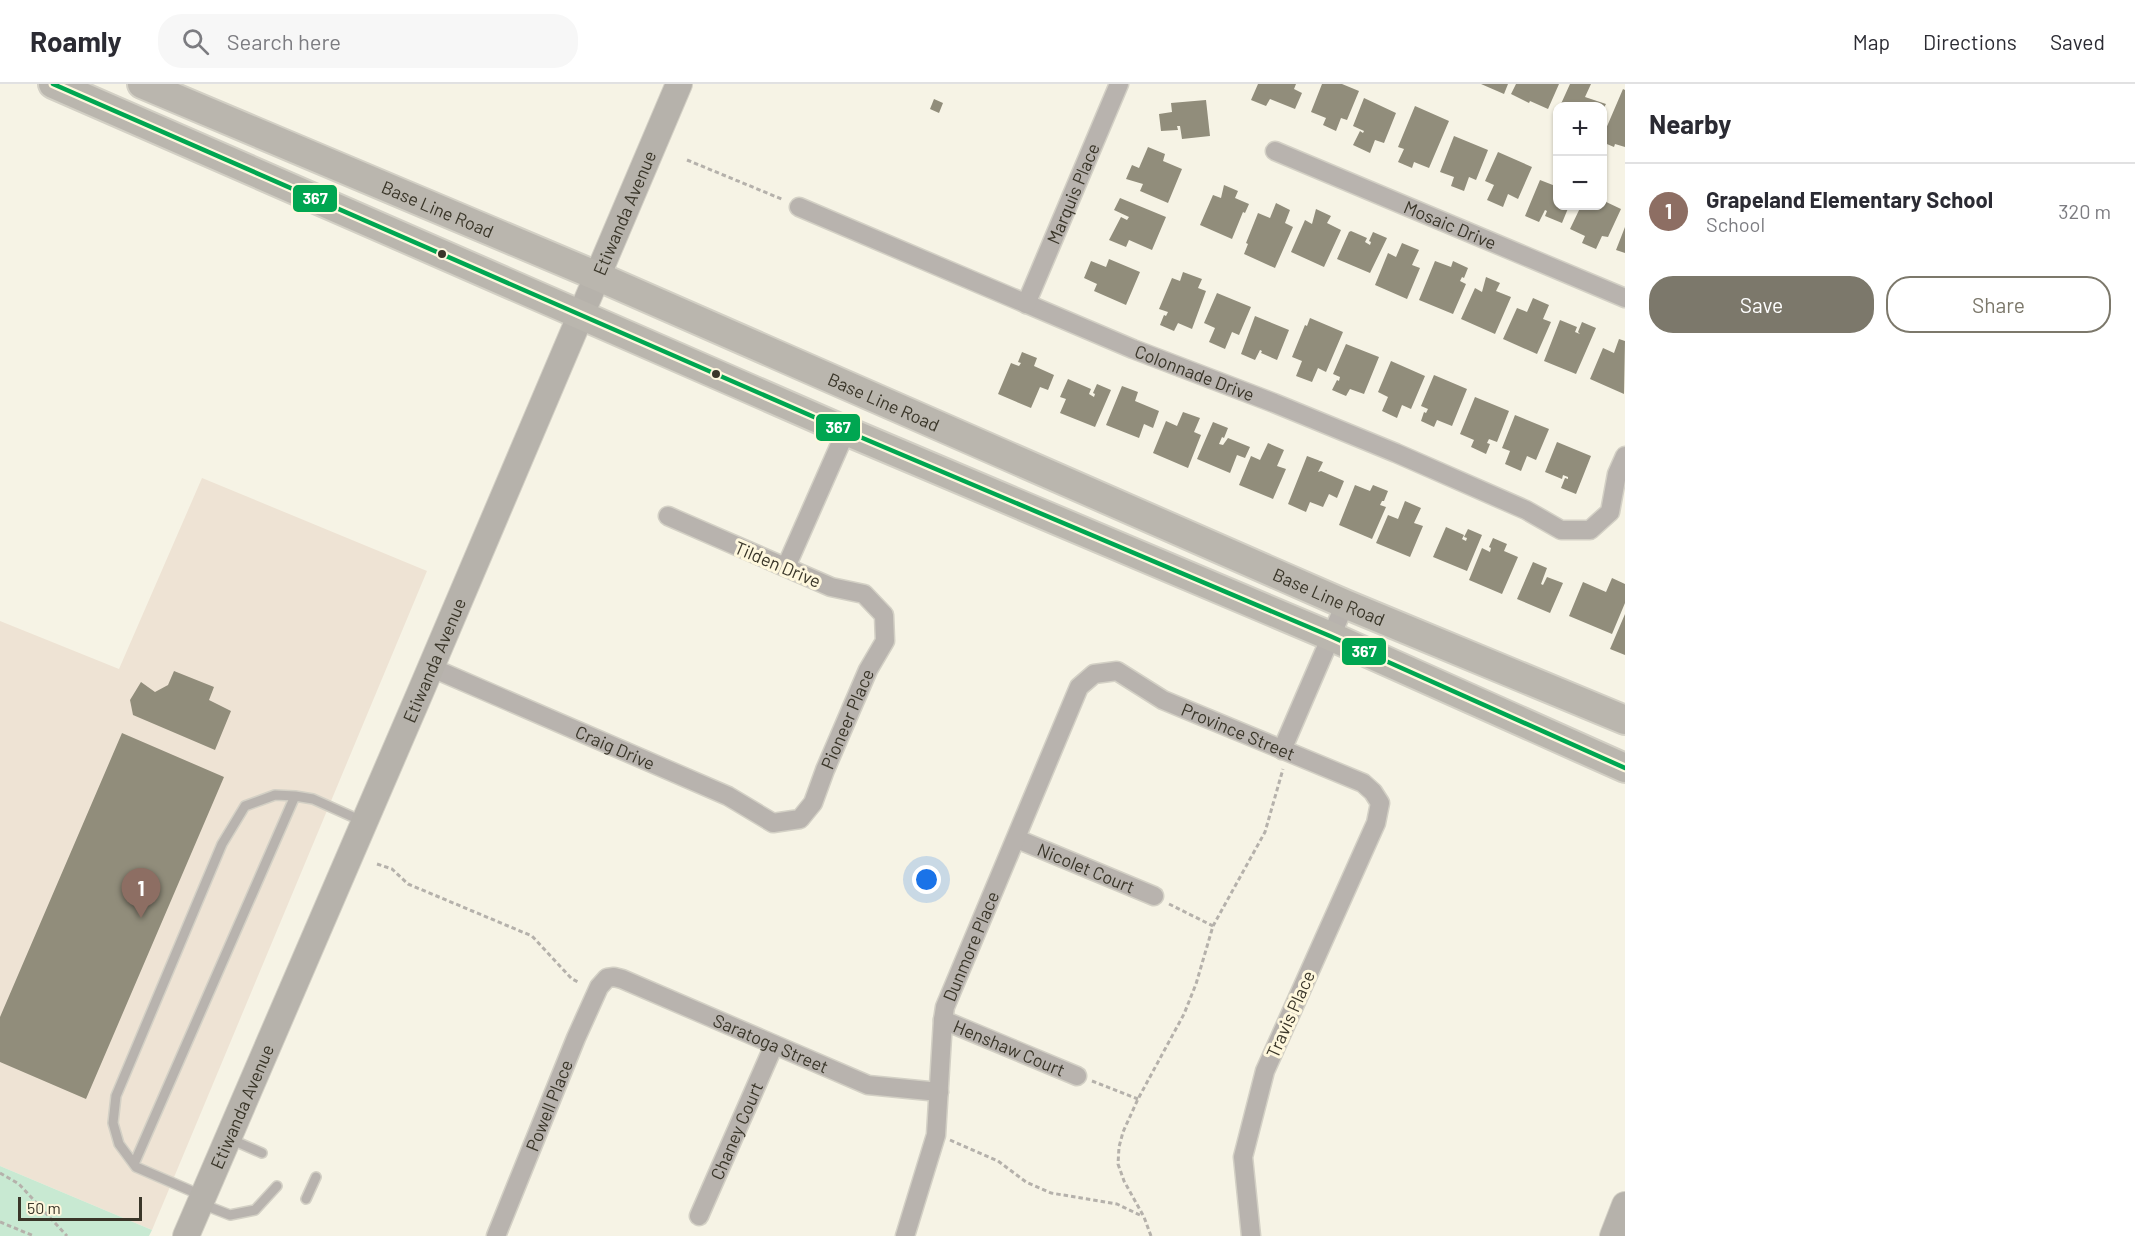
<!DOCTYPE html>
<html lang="en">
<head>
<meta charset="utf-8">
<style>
  :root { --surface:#fff; --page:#f7f7f7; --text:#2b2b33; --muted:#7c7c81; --line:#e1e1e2; --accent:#7c786b }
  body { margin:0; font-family:Barlow,sans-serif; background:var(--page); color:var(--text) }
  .controls { position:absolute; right:18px; top:18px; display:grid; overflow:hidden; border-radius:12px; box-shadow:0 2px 4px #0004 }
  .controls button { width:54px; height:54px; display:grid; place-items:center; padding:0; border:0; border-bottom:2px solid var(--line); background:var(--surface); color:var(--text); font:30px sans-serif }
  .scale { position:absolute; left:18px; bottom:15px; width:124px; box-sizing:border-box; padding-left:6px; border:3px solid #3a3629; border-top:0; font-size:16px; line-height:21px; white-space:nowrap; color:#3a3629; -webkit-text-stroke:4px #fef7dd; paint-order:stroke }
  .you { position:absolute; left:927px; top:796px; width:21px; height:21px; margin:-15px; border:4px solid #fff; border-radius:50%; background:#1a73e8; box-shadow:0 0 0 9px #1a73e833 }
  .badge { display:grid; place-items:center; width:39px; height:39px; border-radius:50%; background:var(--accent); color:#fff; font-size:20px; font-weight:700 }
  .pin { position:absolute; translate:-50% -50px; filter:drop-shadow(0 2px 3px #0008) }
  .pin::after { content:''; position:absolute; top:32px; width:21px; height:18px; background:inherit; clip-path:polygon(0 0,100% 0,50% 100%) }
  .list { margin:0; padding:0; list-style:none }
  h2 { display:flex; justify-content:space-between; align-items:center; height:78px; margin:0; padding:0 24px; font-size:26px }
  h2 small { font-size:20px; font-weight:400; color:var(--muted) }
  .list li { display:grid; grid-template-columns:39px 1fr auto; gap:18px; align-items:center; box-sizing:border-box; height:96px; padding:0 24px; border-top:2px solid var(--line) }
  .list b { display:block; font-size:22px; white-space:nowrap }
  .list p { margin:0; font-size:20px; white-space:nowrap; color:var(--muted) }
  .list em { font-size:20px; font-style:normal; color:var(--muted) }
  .actions { display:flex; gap:12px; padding:18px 24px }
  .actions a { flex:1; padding:14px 0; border:2px solid var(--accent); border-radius:24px; text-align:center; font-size:21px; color:var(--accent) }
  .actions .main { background:var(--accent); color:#fff }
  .icon { flex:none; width:33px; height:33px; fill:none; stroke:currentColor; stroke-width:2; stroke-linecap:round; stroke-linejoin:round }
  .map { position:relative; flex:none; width:1625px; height:1152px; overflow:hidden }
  header { display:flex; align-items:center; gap:36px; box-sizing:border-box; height:84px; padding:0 30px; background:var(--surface); border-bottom:2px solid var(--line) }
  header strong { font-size:28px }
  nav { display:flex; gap:33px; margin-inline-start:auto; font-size:21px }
  .search { width:420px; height:54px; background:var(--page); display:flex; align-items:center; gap:15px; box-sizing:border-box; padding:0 21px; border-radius:24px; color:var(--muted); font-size:22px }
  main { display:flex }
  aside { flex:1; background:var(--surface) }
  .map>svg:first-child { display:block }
  .education { fill:#eee3d4 }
  .green { fill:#c8e9d2 }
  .building { fill:#918d7b }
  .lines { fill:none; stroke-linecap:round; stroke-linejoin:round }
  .lane-casing { stroke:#d3d0c5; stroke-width:12 }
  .street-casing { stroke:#d3d0c5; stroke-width:21 }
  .secondary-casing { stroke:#d3d0c5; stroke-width:28 }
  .primary-casing { stroke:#d3d0c5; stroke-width:32 }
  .path { stroke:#b5b1ab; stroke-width:3; stroke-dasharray:4.5 3; stroke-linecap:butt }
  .lane { stroke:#b8b3ae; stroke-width:9 }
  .street { stroke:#b8b3ae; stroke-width:18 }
  .secondary { stroke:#b6b2ab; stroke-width:26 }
  .primary { stroke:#bab6ae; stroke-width:28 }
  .bus-1-casing { stroke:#fef7dd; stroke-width:9 }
  .bus-1 { stroke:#00a651; stroke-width:4.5 }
  .bus-dot { fill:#3a3629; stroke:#fef7dd; stroke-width:2 }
  .labels { text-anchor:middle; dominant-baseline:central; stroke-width:6; stroke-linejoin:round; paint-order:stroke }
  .street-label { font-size:18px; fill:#3a3629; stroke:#fef7dd }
  .line-badge { stroke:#fef7dd; stroke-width:2 }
  .badge-label { font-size:16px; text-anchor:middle; font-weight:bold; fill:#fff }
</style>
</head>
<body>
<header>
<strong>Roamly</strong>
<div class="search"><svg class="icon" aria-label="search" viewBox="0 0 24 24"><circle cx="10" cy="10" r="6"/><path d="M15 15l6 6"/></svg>Search here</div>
<nav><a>Map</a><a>Directions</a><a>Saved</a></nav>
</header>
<main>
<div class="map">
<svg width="1625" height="1152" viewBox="0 0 1625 1152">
  <rect width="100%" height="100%" fill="#f6f3e5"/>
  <path class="education" d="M202,394l225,93 -275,659 -152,-64v-545l119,48z"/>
  <path class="green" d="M0,1082l152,64 -3,6h-149z"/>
  <path class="building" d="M1258,0h38l-2,5 8,4 -7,16 -25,-10 -4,7 -15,-6z
    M1322,0h20l17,7 -12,29 -6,-2 -5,13 -13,-6 3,-7 -15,-6z
    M1481,0h27l-4,10z
    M1516,0h43l-11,25 -18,-8 -1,2 -18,-9z
    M1570,0h21l-6,13 21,7 -4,7v-5h-42z
    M1623,5l2,1v57l-10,-3 -1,3 -12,-5v-4z
    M1364,14l32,15 -12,30 -9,-3 -5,13 -17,-8 7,-14 3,2 1,-2 -11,-5z
    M934,15l9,4 -4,10 -9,-4z
    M1206,16l4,36 -28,3 -2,-13h-3l1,4 -17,1 -2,-17 13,-2 -1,-9z
    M1415,22l34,15 -20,47 -15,-6 -2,6 -14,-6 6,-13 -6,-2z
    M1454,52l34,14 -12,30 -7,-3 -5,14 -13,-5 3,-9 -14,-5z
    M1148,63l17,7 -2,7 19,8 -14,34 -28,-12 3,-7 -17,-5 6,-14 7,3z
    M1498,68l34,15 -14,32 -10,-5 -5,13 -16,-7 7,-15 -9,-4z
    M1540,96l18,7v19h11l-7,17 -17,-7 2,-5 -2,-1 -6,12 -14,-6z
    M1224,101l14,6 -3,7 14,6 -4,9 -2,-1 -11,27 -32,-14 13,-30 8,3z
    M1120,114l46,19 -14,33 -23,-10 -3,7 -17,-7 12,-23 6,3 2,-3 -15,-7z
    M1602,116l19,9 -13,28 -6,-1 -6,13 -14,-6 3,-7 -15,-7 11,-23h21z
    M1276,119l14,7 -5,13 8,4 -18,41 -31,-14 4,-10 -2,-1 12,-30 12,5z
    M1316,125l15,7 -4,7 14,7 -17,37 -33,-15 14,-32 7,4z
    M1625,143v26l-9,-3z
    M1351,147l16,7 -2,4 5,3 1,-3 -2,-1 4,-9 14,6 -17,35 -33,-14 12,-27z
    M1402,159l17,7 -7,15 8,3 -13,31 -32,-14 13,-32 8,4z
    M1109,175l31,13 -14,33 -32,-14 3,-7 -13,-6 7,-17 15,6z
    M1435,177l16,6 2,-6 15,7 -4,10 -2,-1 -2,4 6,3 -13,30 -34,-14z
    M1183,188l19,7 -4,9 8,3 -14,38 -14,-6 -4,8 -14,-6 4,-10 2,1 2,-4 -9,-3 13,-31 8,3z
    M1486,193l14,6 -4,8 15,6 -16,37 -34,-15 14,-31 7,4z
    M1217,209l34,14 -12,28 -7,-3 -7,17 -16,-7 6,-14 -11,-5z
    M1533,214l16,7 -6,14 8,3 -14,32 -34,-15 14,-31 10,4z
    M1255,232l34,14 -12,30 -16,-7 1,-2 -2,-1 -5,10 -14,-6z
    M1310,234l33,14 -17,40 -8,-4 -6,14 -16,-6 6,-15 -10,-4 13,-32 2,1z
    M1560,236l17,7 -2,5 5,2 -2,-2 4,-10 14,6 -20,46 -32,-13z
    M1619,255l6,2 -1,53 -34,-15 13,-31 11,5z
    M1346,260l33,13 -15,37 -14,-5 -4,7 -14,-6 5,-10 2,1 1,-4 -7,-3z
    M1022,268l15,6 -3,8 20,9 -6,15 -8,-3 -9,21 -33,-14 13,-31 8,3 2,-3 -3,-1z
    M1391,277l34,15 -14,33 -9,-4 -5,13 -15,-7 6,-14 -10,-5z
    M1434,291l33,14 -15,37 -15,-6 -3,7 -13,-6 3,-9 2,1 2,-4 -7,-3z
    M1068,295l23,10 -2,5 5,3 1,-3 -2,-1 4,-9 14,6 -16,37 -35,-14 6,-14 -6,-2z
    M1122,302l16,6 -3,9 24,10 -6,17 -9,-4 -5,14 -33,-13z
    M1475,313l34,14 -12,31 -8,-3 -2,4 3,1 -4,10 -15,-7 3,-7 -14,-6z
    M1183,328l17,6 -6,14 7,3 -13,33 -35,-15 13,-32 11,5z
    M1515,331l34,14 -13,31 -9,-4 -6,15 -16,-7 5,-13 -8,-3z
    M1213,338l15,6 -4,10 -2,-1 -3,7 4,1 5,-7 22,9 -5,11 -8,-3 -7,18 -33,-14z
    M1557,358l34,14 -15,38 -15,-6 4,-10 3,1v-2l-5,-2 -1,4 -17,-7z
    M1268,359l16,7 -7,16 9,3 -13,30 -34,-14 12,-29 9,4z
    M1307,372l16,6 -5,10 3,-1 23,10 -7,17 -8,-4 -6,13 -13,-5 -4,10 -18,-8z
    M1355,401l15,6 3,-6 15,6 -4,10h-2l-2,4 6,2 -14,32 -33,-14z
    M1405,417l16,7 -7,15 9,3 -13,31 -34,-14 12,-28 10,4z
    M1446,443l18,8 -2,4 4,2 1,-3 -3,-1 4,-8 14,6 -15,36 -34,-14z
    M1493,454l14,6 -3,7 14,6 -16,37 -33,-14 13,-32 8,4 1,-4 -2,-1z
    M1533,478l14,6 -6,16 2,1 4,-8 16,6 -13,30 -33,-14z
    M1612,494l13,6v19l-13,31 -43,-18 14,-34 23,10z
    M1625,530v41l-15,-6z
    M174,587l40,16 -5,13 22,11 -16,39 -82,-35 -3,-15 11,-18 14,10 13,-7z
    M122,649l102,44 -138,322 -86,-37v-45z"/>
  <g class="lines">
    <g class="lane-casing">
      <path id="lane" d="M230,1055l32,14
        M134,1080l161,-368
        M203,1112l-67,-29 -17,-23 -6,-21 3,-27 106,-252 23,-38 30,-11 20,1 18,3 49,22
        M306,1115l10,-22
        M202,1120l28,11 25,-5 22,-24"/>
    </g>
    <g class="street-casing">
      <g id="street">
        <path id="s1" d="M1275,67l350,147"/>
        <path id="s2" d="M799,123l334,142 141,54 122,50 130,57 35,20h29l20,-18 7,-38 8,-18"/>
        <path id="s3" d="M1026,220l93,-220"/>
        <path d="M786,483l60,-136"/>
        <path id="s4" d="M430,583l298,129 45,27 27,-4 13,-16 12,-33 43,-100 17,-29 -1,-26 -20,-21 -33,-7 -163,-71"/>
        <path d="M1282,666l63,-146"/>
        <path id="s5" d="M1017,755l137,57"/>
        <path id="s6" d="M943,936l134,56"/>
        <path id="s7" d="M699,1132l75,-171"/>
        <path id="s8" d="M496,1152l80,-198 23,-51 8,-9 7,-1 8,2 246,106 71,7"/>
        <path id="s9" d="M905,1152l31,-101 7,-115 2,-13 134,-320 15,-13 23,-3 46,29 200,83 10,9 7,11 -4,20 -111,248 -22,86 8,79"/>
      </g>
    </g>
    <g class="secondary-casing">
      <g id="secondary">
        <path id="s10" d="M186,1152l234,-543 259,-609"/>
        <path d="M1613,1152l12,-31"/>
      </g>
    </g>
    <g class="primary-casing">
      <g id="primary">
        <path d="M53,0l793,347 484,205 295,132"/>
        <path id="s11" d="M142,0l455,192 748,328 280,116"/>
      </g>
    </g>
    <path class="path" d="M687,76l97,40
      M377,780l15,5 16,15 124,52 40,43 6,3
      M1169,820l44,22
      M1092,997l46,18
      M950,1056l48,21 28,21 25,11 66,11 25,12
      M0,1089l19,11 48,52
      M0,1138l34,14
      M1151,1152l-7,-19 -20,-36 -6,-17 1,-17 4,-15 15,-33 46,-85 12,-30 17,-58 52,-94 18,-63"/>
    <use href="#lane" class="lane"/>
    <use href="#street" class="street"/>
    <use href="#secondary" class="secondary"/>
    <use href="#primary" class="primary"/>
    <g class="bus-1-casing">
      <path id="bus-1" d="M53,0l793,347 484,205 295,132"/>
    </g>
    <use href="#bus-1" class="bus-1"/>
  </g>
  <g class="bus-dot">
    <circle cx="442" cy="170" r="5"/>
    <circle cx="716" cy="290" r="5"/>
  </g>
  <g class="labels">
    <g class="street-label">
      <text stroke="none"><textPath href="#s3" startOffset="120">Marquis Place</textPath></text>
      <text stroke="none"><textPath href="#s11" startOffset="321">Base Line Road</textPath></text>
      <text stroke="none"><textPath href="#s10" startOffset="1113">Etiwanda Avenue</textPath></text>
      <text stroke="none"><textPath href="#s1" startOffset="190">Mosaic Drive</textPath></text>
      <text stroke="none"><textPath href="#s2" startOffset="429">Colonnade Drive</textPath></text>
      <text stroke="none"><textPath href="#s11" startOffset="807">Base Line Road</textPath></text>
      <text transform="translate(778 480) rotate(23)">Tilden Drive</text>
      <text stroke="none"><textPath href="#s11" startOffset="1293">Base Line Road</textPath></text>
      <text stroke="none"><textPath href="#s10" startOffset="627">Etiwanda Avenue</textPath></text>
      <text stroke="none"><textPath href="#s4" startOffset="516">Pioneer Place</textPath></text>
      <text stroke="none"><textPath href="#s9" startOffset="760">Province Street</textPath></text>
      <text stroke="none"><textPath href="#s4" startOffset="202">Craig Drive</textPath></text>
      <text stroke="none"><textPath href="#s5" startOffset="75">Nicolet Court</textPath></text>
      <text stroke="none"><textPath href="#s9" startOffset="300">Dunmore Place</textPath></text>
      <text transform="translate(1290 930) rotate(-66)">Travis Place</text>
      <text stroke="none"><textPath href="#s8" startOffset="459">Saratoga Street</textPath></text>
      <text stroke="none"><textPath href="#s6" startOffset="72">Henshaw Court</textPath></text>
      <text stroke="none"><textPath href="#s8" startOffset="141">Powell Place</textPath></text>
      <text stroke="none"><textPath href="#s10" startOffset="141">Etiwanda Avenue</textPath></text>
      <text stroke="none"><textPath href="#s7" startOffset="93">Chaney Court</textPath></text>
    </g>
  </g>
  <g class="line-badge">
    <rect x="292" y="100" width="46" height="29" rx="6" fill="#00a651"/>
    <rect x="815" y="329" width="46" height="29" rx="6" fill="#00a651"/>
    <rect x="1341" y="553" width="46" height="29" rx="6" fill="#00a651"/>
  </g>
  <g class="badge-label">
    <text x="315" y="120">367</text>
    <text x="838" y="349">367</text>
    <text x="1364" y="573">367</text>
  </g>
</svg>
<div class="controls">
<button>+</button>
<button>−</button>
</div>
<div class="scale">50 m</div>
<div class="you"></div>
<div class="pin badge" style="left:141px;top:834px;background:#8d6e63">1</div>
</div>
<aside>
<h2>Nearby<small></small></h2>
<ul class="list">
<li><span class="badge" style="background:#8d6e63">1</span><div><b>Grapeland Elementary School</b><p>School</p></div><em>320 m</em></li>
</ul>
<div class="actions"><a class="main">Save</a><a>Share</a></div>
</aside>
</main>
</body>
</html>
